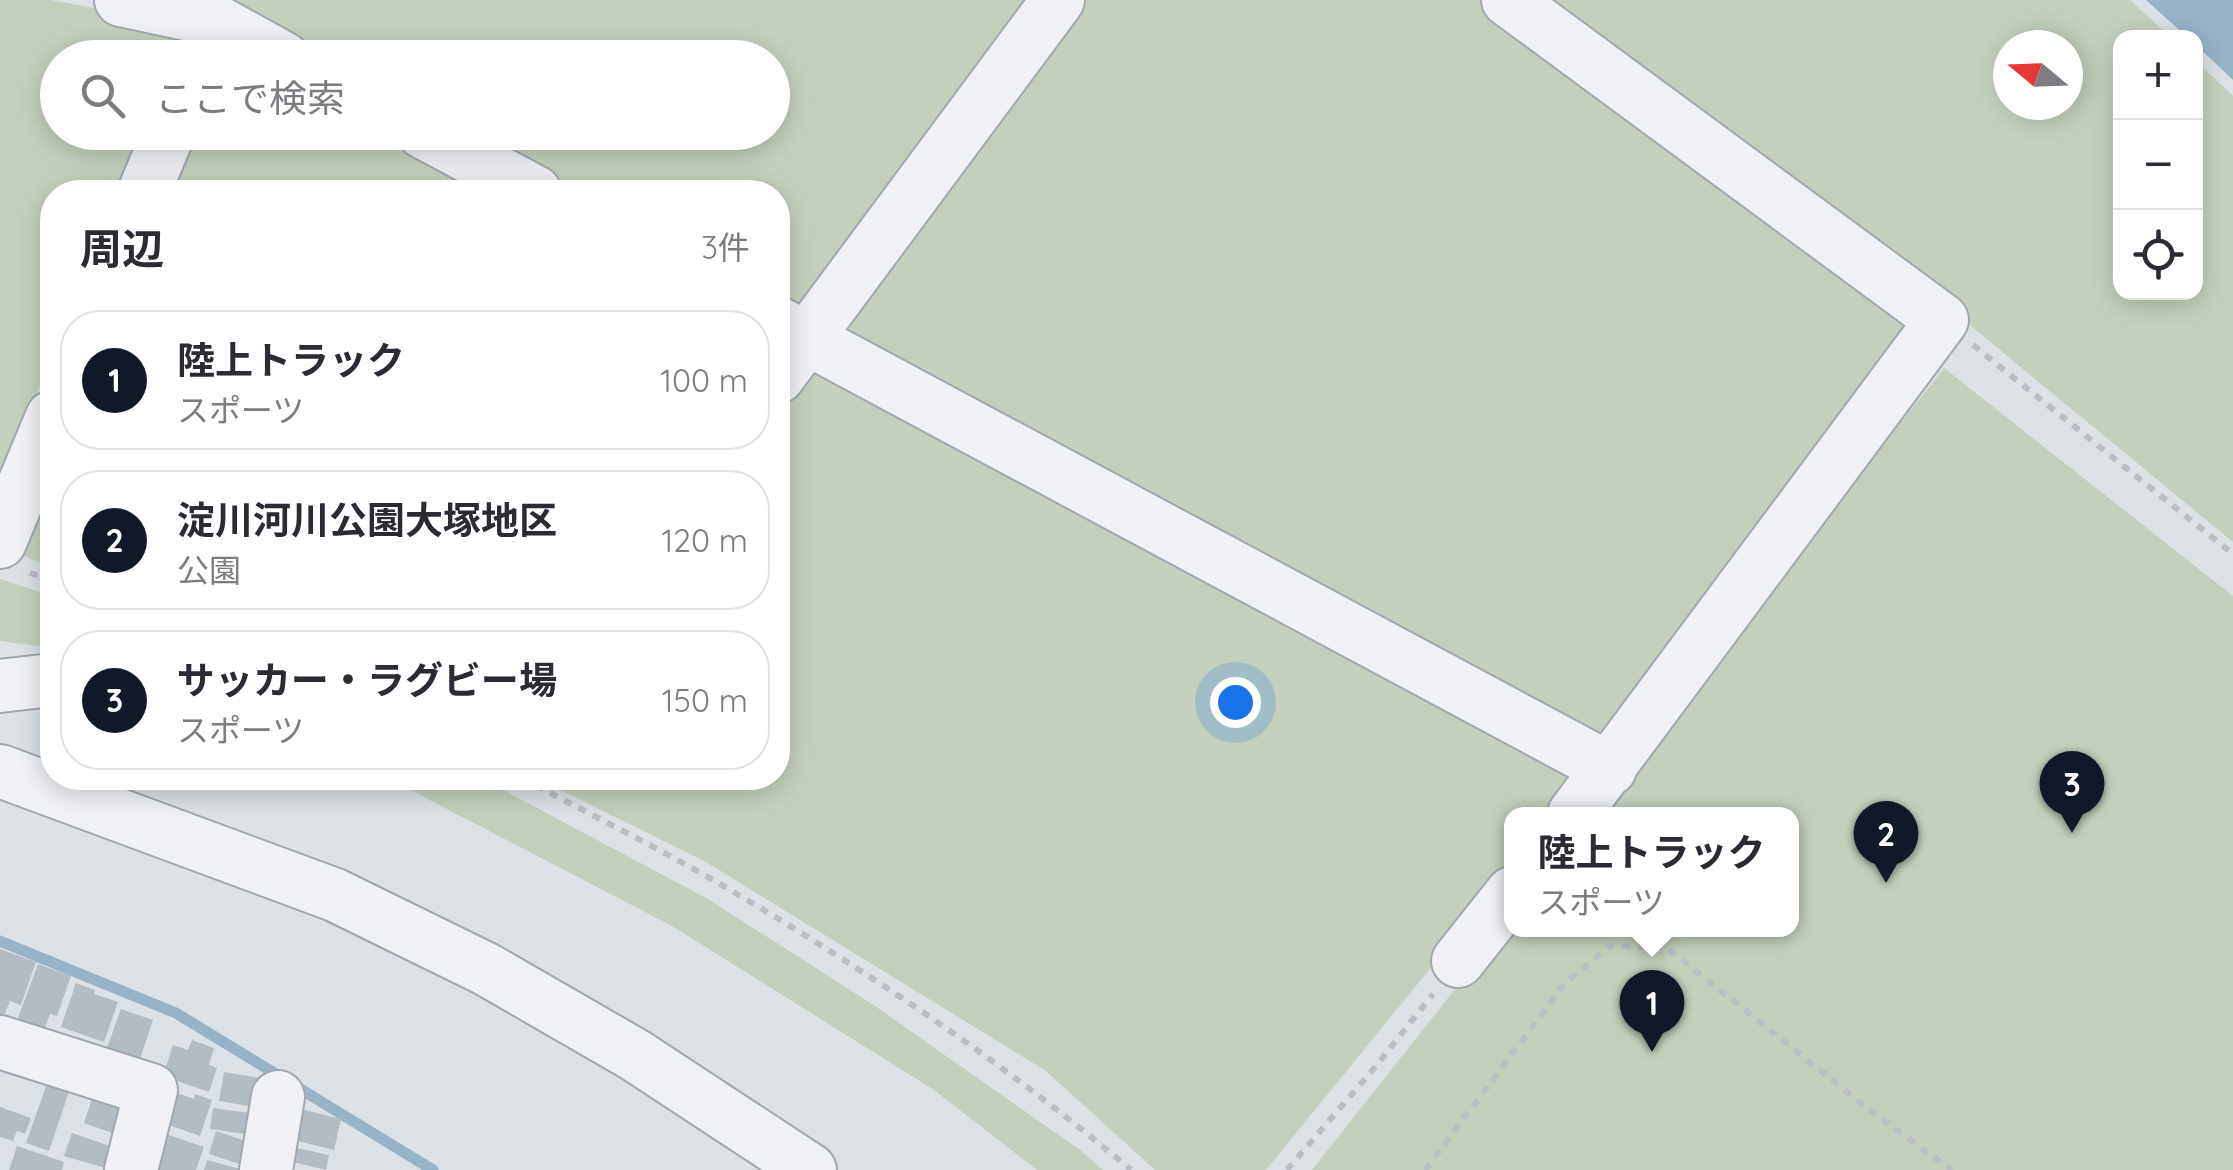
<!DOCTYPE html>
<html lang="ja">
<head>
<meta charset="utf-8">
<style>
  :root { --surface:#fff; --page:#f2f2f3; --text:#2b2b33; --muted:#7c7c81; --line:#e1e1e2; --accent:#111827 }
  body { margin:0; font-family:Quicksand,"Noto Sans JP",sans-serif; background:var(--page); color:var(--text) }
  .controls { position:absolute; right:30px; top:30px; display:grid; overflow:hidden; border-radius:20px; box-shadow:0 5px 25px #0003 }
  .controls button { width:90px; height:90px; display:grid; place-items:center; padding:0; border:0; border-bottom:2px solid var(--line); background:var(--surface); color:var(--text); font:50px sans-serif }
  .compass { position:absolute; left:1993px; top:30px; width:90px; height:90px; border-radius:50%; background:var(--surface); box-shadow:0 5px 25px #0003; rotate:289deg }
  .you { position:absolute; left:1235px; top:702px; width:35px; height:35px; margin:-25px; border:8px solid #fff; border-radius:50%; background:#1a73e8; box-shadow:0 0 0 15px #1a73e833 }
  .badge { display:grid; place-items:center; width:65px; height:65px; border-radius:50%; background:var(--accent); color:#fff; font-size:32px; font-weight:700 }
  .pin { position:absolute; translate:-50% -82px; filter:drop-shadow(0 2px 5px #0008) }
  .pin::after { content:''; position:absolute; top:52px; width:35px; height:30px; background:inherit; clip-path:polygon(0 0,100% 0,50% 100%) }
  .popup { position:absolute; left:1504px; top:807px; width:295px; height:130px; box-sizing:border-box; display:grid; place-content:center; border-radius:20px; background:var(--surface); filter:drop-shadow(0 2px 8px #0005); font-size:32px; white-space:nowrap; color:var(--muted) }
  .popup b { font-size:38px; color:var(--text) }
  .popup::after { content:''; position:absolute; left:50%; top:100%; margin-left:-20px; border:20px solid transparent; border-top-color:var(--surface) }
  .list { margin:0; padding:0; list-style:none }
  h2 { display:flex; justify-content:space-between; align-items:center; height:130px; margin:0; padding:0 40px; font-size:42px }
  h2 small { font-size:32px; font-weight:400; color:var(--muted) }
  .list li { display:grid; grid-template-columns:65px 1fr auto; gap:30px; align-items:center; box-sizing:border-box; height:140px; margin:0 20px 20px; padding:0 20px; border:2px solid var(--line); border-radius:40px }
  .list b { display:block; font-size:38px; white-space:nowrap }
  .list p { margin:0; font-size:32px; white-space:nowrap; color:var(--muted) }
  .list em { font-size:32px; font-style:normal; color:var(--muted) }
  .icon { flex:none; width:55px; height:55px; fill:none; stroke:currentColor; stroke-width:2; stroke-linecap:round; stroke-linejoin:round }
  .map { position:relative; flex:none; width:2233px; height:1170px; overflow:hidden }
  .search { position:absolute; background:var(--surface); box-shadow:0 5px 25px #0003; left:40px; top:40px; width:750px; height:110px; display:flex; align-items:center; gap:25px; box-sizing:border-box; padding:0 35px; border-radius:55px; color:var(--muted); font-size:38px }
  .panel { position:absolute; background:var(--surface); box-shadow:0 5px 25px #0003; left:40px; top:180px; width:750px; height:610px; border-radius:40px }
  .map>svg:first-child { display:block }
  .green { fill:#c4d0bd; fill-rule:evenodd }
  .water { fill:#97b3c7 }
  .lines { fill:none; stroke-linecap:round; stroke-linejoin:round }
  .stream { stroke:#97b3c7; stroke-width:11 }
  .building { fill:#b3bbc3 }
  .minor-casing { stroke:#a2a8b0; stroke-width:56 }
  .path { stroke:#bbbfc5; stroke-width:6; stroke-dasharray:8 8; stroke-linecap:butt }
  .minor { stroke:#eff1f5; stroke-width:52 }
</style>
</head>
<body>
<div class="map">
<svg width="2233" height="1170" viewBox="0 0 2233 1170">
  <rect width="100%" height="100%" fill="#dce1e6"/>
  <path class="green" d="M0,0h51l119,22 9,11 -9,24 -112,1v74l82,1 -24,59h-64v162l-52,132z
    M237,0h800l-244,312 -15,-8v-112h-211l-114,-59 319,-1v-74l-461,-1 -64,-33z
    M1076,0h408l423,312v32l-299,402 -775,-414z
    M1531,0h599l40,37 -50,1v254h76v-231l37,35v446l-375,-309zM2008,45h60v60h-60z
    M194,132l200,1 112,59h-338z
    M807,353l779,422 -31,39h-43v54l-246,302h-111l-109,-99 -340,-209 -170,-84h242v-382z
    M1944,368l289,228v574h-921l200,-253v13h280v-116h-200z
    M52,462v105l-38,-15z
    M0,579l52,17v52l-52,-7z
    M387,778h94l227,121 167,107 205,144 23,20h-66l-103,-80 -262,-164z"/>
  <path class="water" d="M2146,0h87v80l-37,-35v-7l-9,-1z"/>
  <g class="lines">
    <path class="stream" d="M0,941l176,72 257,157"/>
  </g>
  <path class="building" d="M0,949l36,13 -15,43 -11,-4 -10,24z
    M38,964l33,12 -14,40 -7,-2 -9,25 -27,-10z
    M76,983l19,7 -1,4 24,8 -14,40 -43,-15z
    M121,1009l32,11 -15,45 -33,-11z
    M192,1040l22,8 -5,17 8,3 -8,24 -46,-16 10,-31 15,5z
    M224,1072l42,7 -5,29 -42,-7z
    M49,1078l22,8 -22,65 -23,-8z
    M97,1084l37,13 -13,39 -37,-13z
    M171,1091l23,8 1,-5 17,6 -12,36 -40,-14z
    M0,1107l31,11 -6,16 -8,-3 -4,10 -13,-4z
    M293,1107l48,12 -7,31 -48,-12z
    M213,1108l44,6 -4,21 -43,-6z
    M216,1131l39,13 -7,23 -39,-13z
    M72,1133l47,16 -7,21 -48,-14z
    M166,1134l38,13 -8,23h-43z
    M17,1146l47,16 -2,8h-53z
    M297,1148l32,7 -3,15 -33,-8z
    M207,1160l33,9v1h-36z"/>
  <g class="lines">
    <g class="minor-casing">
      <path id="minor" d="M121,0l93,20 69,38
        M1508,0l434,320 -368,494
        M423,132l112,60
        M144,192l25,-60
        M778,323l832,446
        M778,377l280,-377
        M0,542l52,-125
        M0,686l52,-6
        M0,771l335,124 151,74 149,86 175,115
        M1458,961l54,-68
        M0,1042l151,48 -20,80
        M266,1170l12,-73"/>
    </g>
    <path class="path" d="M1973,345l260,209
      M30,573l22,7
      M522,778c71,38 145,74 215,116 138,82 271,172 394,276
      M1287,1170l89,-104 57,-72
      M1425,1170l140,-187 45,-37 57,2 213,170 72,52"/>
    <use href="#minor" class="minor"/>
  </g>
</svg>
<div class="controls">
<button>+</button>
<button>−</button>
<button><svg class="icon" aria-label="locate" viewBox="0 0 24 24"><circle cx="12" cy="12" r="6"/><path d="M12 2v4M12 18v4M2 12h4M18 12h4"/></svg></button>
</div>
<svg class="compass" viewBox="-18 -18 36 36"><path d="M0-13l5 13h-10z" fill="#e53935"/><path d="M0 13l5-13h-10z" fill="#7c7c81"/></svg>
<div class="you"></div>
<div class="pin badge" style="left:1652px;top:1052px">1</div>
<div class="popup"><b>陸上トラック</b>スポーツ</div>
<div class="pin badge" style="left:1886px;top:883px">2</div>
<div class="pin badge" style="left:2072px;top:833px">3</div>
<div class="search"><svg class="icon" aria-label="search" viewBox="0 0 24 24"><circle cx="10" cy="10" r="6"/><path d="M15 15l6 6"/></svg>ここで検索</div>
<section class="panel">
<h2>周辺<small>3件</small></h2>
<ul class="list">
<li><span class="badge">1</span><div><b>陸上トラック</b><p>スポーツ</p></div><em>100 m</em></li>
<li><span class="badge">2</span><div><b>淀川河川公園大塚地区</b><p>公園</p></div><em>120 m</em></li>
<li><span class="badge">3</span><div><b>サッカー・ラグビー場</b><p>スポーツ</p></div><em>150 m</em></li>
</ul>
</section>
</div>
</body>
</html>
